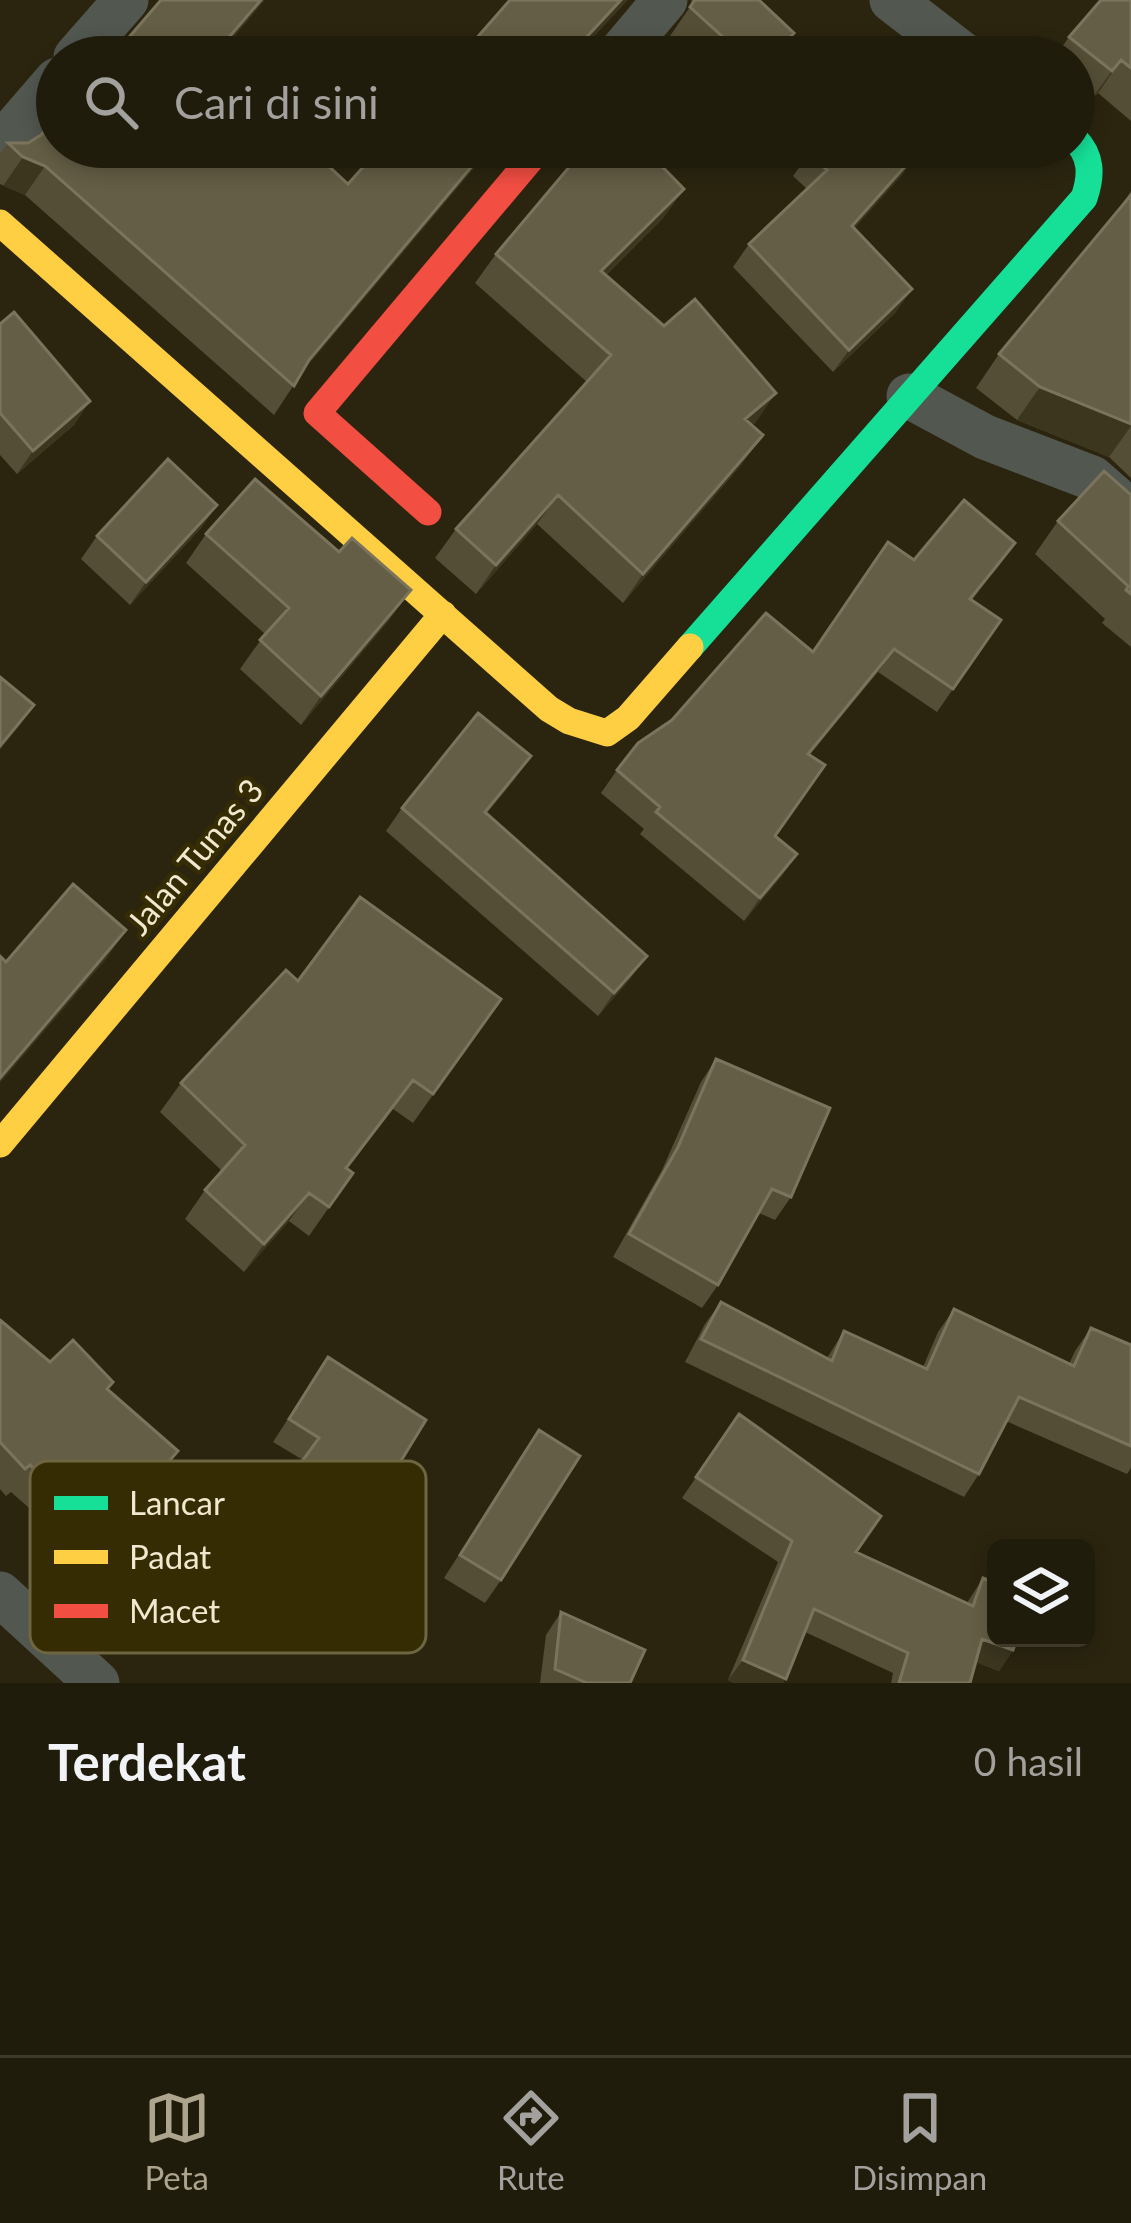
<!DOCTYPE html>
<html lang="id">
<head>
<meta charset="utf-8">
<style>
  :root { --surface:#201c0b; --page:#2d2919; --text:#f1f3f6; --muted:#a2a19d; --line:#3d3a2c; --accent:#aca48c }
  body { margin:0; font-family:Lato,sans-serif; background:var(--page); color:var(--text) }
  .controls { position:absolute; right:36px; bottom:36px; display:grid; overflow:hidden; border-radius:18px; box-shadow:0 6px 18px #0003 }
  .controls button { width:108px; height:108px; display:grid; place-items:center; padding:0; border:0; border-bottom:3px solid var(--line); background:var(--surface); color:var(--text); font:60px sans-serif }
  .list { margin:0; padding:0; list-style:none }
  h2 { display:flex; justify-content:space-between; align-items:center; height:156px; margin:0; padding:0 48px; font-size:51px }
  h2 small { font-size:39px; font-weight:400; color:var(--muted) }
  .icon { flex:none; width:66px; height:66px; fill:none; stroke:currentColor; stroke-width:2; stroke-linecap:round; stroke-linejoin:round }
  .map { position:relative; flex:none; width:1131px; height:1683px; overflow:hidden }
  .search { position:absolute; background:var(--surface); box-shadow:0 6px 18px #0003; left:36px; right:36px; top:36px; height:132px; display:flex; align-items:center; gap:30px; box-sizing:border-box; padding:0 42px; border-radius:66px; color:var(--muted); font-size:45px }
  .sheet { height:372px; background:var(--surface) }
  nav { display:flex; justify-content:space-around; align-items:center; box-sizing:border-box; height:168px; border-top:3px solid var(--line); background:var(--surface); font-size:33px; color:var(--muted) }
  nav a { display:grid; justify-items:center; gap:6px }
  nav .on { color:var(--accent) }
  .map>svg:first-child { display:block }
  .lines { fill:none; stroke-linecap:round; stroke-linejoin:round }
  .street { stroke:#525750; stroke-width:45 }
  .fast { stroke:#16e098; stroke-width:27 }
  .slow { stroke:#ffcf43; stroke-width:27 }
  .jam { stroke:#f24e42; stroke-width:27 }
  .wall { fill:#544e36 }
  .shaded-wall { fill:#3c361f }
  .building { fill:#655e46; stroke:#7b745c; stroke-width:3 }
  .labels { text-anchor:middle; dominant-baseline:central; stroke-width:9; stroke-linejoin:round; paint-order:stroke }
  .street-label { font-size:33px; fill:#f1e9cf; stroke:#362c04 }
  .key { fill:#362c04; stroke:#6e6541; stroke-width:3 }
  .key-label { font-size:33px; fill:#f1e9cf }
</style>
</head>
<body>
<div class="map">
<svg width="1131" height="1683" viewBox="0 0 1131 1683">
  <rect width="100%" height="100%" fill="#2b250f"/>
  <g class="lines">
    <path class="street" d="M892,0l74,57
      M76,57l50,-57
      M617,57l48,-57
      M0,146l57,-66
      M909,396l76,41 107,41 39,34
      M0,1594l97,89"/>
    <path class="fast" d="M690,647l394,-449c8,-23 8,-42 -10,-60"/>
    <path class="slow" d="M0,223l549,486 20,12 38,12 21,-15 62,-71
      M0,1144l443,-530"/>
    <path class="jam" d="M428,512l-111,-99 224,-266"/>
  </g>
  <path class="wall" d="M691,0h68l35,33 -17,24h-84l-23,-21 22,-32z
    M1131,0v121l-33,-28 -10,11 -14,-11v-36h-19l14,-20z
    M41,135l260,239 -27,41 -249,-220 -25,-11v-30l8,-11h20z
    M577,147h66l41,42 -21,29 -57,57 150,147 -4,3 -10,39 -119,139 -86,-79 -61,70 -41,-36 21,-29 131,-147 -112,-99 21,-29 79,-94 3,-5z
    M917,153l-15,22 -48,53 42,84 -63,60 -100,-105 16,-23 58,-55 -14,-13 16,-22z
    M1131,191v287l-22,-21 -92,-37 -41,-32 23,-34 120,-145z
    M0,324l75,100 -58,50 -17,-19z
    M1131,495v152l-29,-24 3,-4 -70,-65 23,-33z
    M217,505l-16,23 -71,77 -49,-46 16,-23z
    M206,534l184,85 -89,106 -61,-56 25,-35 -79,-71z
    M1015,543l-43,57 29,20 -64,92 -59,-40 -69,83 -34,81 22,18 -16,23 -37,44 -104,-87 4,-5 -43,-36 16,-23 196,-118 101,-92z
    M515,779l-28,34 144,165 -33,38 -212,-185 16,-23z
    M298,981l203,18 -88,124 -20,-14 -46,60 6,4 -44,63 -20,-15 -45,51 -59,-53 20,-29 17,-19 -62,-59 21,-29z
    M716,1059l75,138 -16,23 -16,-7 -41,72 -16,23 -89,-51 49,-87 39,-88z
    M721,1302l106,56 17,-27 79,36 15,-35 16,-23 115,55 6,-13 16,-23 40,17v123l-4,6 -121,-53 -27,53 -15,23 -279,-135 20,-38z
    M0,1320l50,42 58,28 51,88 -71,82 -77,-68 -5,4 -6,-7z
    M328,1357l60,125 -16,22 -29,-18 -90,127 -39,-29 89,-124 -30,-18z
    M739,1414l117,138 111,51 16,-25 30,72 -14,21 -23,-9 -6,21h-79l2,-10 -88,-41 -22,51h-49l-6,-3 50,-118 -96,-64z
    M539,1430l-38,150 -16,23 -41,-25z
    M561,1612l69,71h-90l6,-48z"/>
  <path class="shaded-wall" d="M261,0h4l-48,57h-5z
    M621,0h7l-53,57h-7z
    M1121,60l-23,33 -10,11 24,-33z
    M488,147h4l-204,242 21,-29z
    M917,153l-15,22 -66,74 16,-23z
    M23,157l22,9 -20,29 -22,-9z
    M684,189l-21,29 -83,82 21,-29z
    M912,289l-16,23 -63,60 16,-22z
    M1040,387l91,37v2l-22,31 -92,-37z
    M776,393l-20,29 -32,26 21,-29z
    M90,401l-15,23 -58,50 16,-23z
    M763,435l-21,29 -119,139 20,-29z
    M558,495l-21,29 -61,70 20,-29z
    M217,505l-16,23 -71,77 16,-23z
    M1015,543l-16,23 -45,55 16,-22z
    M411,590l-21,29 -89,106 20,-29z
    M894,649l-16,23 -86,105 16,-23z
    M34,705l-16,23 -18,22v-4z
    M531,756l-16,23 -46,56 16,-23z
    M797,854l-16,23 -37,44 16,-23z
    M126,930l-19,28 -107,125v-5z
    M647,956l-16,22 -33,38 16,-23z
    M309,1193l-20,28 -45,51 20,-28z
    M178,1451l-19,27 -71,82 19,-27z
    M982,1639l31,11 -14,21 -31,-12z
    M743,1660l43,19 -3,4h-49l-6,-3z"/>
  <path class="building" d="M161,0h100l-49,57h-100z
    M510,0h111l-53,57h-108z
    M695,0h64l35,33 -22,24h-27l-55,-50z
    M1101,0h30v68l-10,-8 -9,11 -43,-34z
    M57,116v31h251l40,37 33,-37h107l-179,213 -15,26 -249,-220 -22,-9 -15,-14h20l13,-8z
    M586,147h57l41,42 -83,82 63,55 31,-27 81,94 -31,26 18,16 -120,139 -85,-79 -62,70 -40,-36 155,-174 -115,-101z
    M815,147h96l6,6 -65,73 60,63 -63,61 -100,-106 78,-74 -18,-16z
    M1131,195v229l-91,-37 -41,-33z
    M14,312l76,89 -57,50 -33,-38v-89z
    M168,459l49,46 -71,77 -49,-46z
    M1104,471l27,24v99l-5,-4 2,-4 -70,-65z
    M255,479l84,73 13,-14 59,52 -90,106 -61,-56 29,-32 -83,-74z
    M964,500l51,43 -45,56 31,21 -48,69 -59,-40 -86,105 17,11 -50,71 22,18 -37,44 -104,-86 4,-5 -43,-37 21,-27 34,-23 94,-107 47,39 75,-110 26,18z
    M0,677l34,28 -34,41z
    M478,713l53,43 -46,56 162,144 -33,37 -212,-185z
    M73,884l53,46 -126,148v-122l6,6z
    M360,897l141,102 -68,95 -20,-14 -67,88 7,5 -24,34 -20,-14 -45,51 -59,-54 40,-45 -64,-62 105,-113 12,11z
    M716,1059l114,49 -39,89 -19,-8 -54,96 -89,-51 49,-87z
    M721,1302l111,59 12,-30 83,38 27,-60 120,57 17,-38 40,17v101l-112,-49 -40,77 -278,-135z
    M0,1320l50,42 23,-22 40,42 -6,7 71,62 -71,82 -77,-68 -5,4 -25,-27z
    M328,1357l98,63 -38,62 -29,-18 -90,126 -39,-29 89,-123 -30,-19z
    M739,1414l142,102 -25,36 117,54 10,-28 13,5v55h21l-4,12 -31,-11 -12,44h-71l9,-30 -94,-44 -28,70 -43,-19 49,-119 -96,-64z
    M539,1430l41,26 -79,124 -41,-25z
    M561,1612l84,38 -15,33h-43l-32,-14z"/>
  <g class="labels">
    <g class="street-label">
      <text transform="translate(194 856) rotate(-50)">Jalan Tunas 3</text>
    </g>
  </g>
  <rect x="30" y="1461" width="396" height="192" rx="18" class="key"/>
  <rect x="54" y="1496" width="54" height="14" fill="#16e098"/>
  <rect x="54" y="1550" width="54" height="14" fill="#ffcf43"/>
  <rect x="54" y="1604" width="54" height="14" fill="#f24e42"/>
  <g class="key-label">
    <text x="129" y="1515">Lancar</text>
    <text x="129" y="1569">Padat</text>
    <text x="129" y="1623">Macet</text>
  </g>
</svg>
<div class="controls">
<button><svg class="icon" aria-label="layers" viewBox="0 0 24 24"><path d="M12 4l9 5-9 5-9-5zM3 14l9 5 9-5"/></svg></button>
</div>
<div class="search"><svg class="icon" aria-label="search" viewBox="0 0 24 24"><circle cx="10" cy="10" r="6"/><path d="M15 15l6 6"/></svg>Cari di sini</div>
</div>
<section class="sheet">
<h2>Terdekat<small>0 hasil</small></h2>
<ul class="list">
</ul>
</section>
<nav>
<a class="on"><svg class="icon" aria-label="map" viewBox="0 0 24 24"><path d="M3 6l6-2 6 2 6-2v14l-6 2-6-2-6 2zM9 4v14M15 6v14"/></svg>Peta</a>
<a><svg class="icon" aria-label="directions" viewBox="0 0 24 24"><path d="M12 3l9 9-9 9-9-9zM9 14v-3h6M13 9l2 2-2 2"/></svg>Rute</a>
<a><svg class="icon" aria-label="saved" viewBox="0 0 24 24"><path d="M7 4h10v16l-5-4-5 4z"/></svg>Disimpan</a>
</nav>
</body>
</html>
